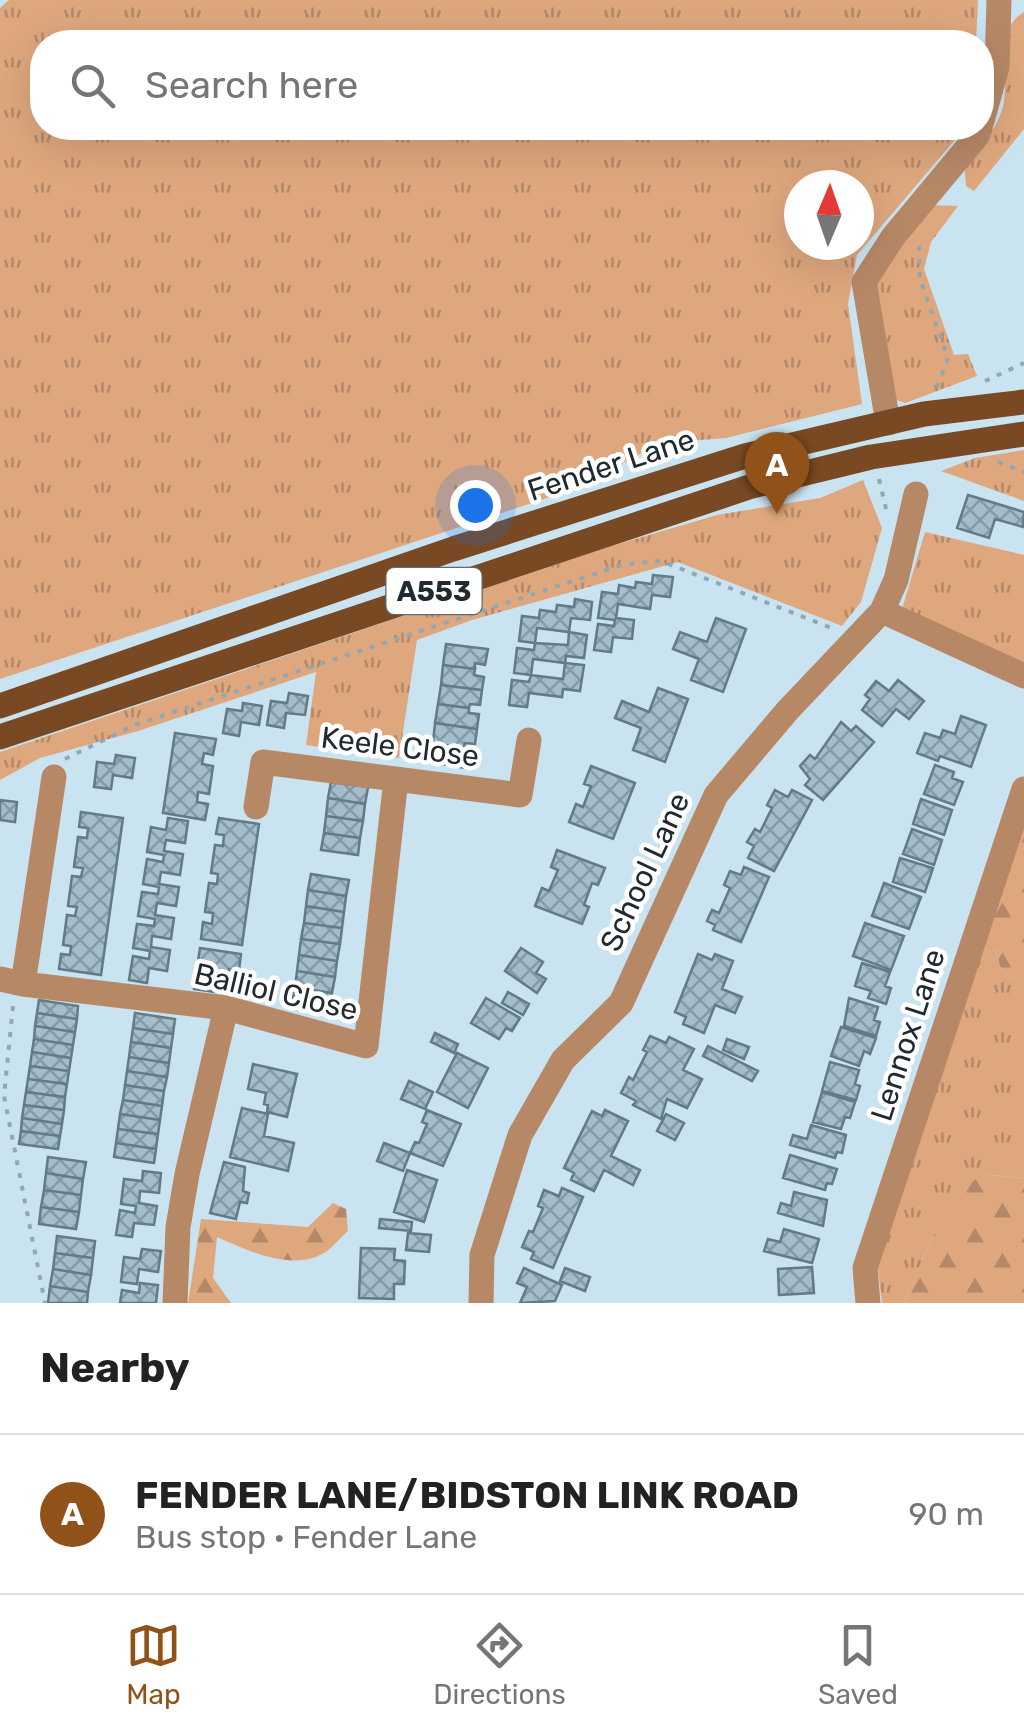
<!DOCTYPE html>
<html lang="en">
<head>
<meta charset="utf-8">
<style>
  :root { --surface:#fff; --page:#f6f6f6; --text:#222; --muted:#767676; --line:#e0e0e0; --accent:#915219 }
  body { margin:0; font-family:Rubik,sans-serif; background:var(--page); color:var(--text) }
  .compass { position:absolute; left:784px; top:170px; width:90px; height:90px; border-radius:50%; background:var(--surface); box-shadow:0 10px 40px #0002; rotate:2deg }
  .you { position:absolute; left:475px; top:505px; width:35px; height:35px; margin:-25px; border:8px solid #fff; border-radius:50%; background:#1a73e8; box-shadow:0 0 0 15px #1a73e833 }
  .badge { display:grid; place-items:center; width:65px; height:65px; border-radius:50%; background:var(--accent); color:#fff; font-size:32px; font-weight:700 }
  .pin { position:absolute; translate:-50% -82px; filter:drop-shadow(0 2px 5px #0008) }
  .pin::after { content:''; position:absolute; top:52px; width:35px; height:30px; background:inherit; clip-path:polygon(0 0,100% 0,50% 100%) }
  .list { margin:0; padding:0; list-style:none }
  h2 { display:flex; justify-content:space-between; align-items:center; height:130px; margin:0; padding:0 40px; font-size:42px }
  h2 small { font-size:32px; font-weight:400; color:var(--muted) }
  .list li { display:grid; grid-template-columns:65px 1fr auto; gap:30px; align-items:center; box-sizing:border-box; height:160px; padding:0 40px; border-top:2px solid var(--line) }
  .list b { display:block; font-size:38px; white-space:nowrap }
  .list p { margin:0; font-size:32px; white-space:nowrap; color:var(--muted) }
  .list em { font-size:32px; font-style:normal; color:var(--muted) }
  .icon { flex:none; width:55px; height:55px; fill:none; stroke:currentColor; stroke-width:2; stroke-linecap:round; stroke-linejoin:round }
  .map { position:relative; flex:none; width:1024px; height:1303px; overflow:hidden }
  .search { position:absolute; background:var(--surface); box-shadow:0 10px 40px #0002; left:30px; right:30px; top:30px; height:110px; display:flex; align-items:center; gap:25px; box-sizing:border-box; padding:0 35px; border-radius:40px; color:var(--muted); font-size:38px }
  .sheet { height:290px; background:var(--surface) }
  nav { display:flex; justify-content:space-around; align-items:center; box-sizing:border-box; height:140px; border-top:2px solid var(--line); background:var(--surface); font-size:28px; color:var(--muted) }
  nav a { display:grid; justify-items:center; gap:5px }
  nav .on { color:var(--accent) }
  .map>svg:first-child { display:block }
  .grass { fill:url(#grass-tufts); fill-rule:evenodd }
  .forest { fill:url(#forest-firs) }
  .building { fill:url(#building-cross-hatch); stroke:#637a87; stroke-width:2.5 }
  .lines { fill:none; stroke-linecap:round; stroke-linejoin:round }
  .path { stroke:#92a7b2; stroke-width:4; stroke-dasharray:5 8; stroke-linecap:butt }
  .street { stroke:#b68866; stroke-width:25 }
  .primary { stroke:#784922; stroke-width:25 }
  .labels { text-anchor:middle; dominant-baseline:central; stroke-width:9; stroke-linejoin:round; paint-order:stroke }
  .shield { fill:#fff; stroke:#636a6d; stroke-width:2.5 }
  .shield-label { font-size:28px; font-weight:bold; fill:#202a2f }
  .street-label { font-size:30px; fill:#202a2f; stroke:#fff }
</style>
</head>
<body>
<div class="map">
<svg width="1024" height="1303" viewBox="0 0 1024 1303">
  <defs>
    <pattern id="grass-tufts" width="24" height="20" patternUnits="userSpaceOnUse" patternTransform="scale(2.5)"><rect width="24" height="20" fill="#dea77e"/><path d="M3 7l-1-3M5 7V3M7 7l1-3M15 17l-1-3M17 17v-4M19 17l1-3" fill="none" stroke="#b48868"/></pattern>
    <pattern id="forest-firs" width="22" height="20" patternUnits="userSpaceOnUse" patternTransform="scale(2.5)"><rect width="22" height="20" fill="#dea77e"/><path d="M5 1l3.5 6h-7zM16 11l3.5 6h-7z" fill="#b48868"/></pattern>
    <pattern id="building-cross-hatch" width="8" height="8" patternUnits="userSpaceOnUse" patternTransform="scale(2.5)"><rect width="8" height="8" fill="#a4bdcb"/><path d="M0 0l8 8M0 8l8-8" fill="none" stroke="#859aa5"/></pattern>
  </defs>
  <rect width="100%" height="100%" fill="#c9e3f1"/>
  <path class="grass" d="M9,0h969l-2,42h-934v86h923l-108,127 -9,49 14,100 -136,34 -65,5 -87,46 -574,190v-671zM799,185h60v60h-60z
    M1024,12v117l-50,62 -8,-5 -2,-24c15,-15 32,-32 38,-52 10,-31 -11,-79 22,-98z
    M927,205l31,1 -27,36 -7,27 30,86 14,-1 9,22 -72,27 -12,-4 -21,-100 13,-43z
    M1024,450v51l-83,-30 34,-13z
    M863,480l19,48 -21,74 -19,24 -164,-64 -206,58 -55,20 -18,118 -93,-13 10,-73 -178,59 -98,27 -40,22v-28l608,-205 109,-32 103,-17z
    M925,532l99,23v110l-122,-56z
    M995,949l7,24 22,10v195l-43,-4 -16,44 -33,20 -28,65h-22l-5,-40 96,-296z"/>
  <path class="forest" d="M1024,813v170l-22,-10 -7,-24 -22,18z
    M981,1174l43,4v125h-120l28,-65 32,-20 -8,-21z
    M333,1203l13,6 2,22c-8,7 -16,17 -24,22 -33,19 -77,-3 -107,-16l-4,41 18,25h-43l13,-84 107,8z"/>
  <path class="building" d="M968,495l56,17 -1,15 -28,-8 -6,19 -32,-10z
    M653,575l20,2 -3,20 -18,-2 -2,14 -32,-5 -2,14 18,2 -2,19 -19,-2 -2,15 -17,-2 4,-26 16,2 1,-6 -17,-2 4,-26 16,2 1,-9 16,3 1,-6 16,2z
    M575,599l17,3 -2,18 -19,-2 -2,14 -32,-4 -2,15 -16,-2 3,-25 17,2 1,-8 16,2 1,-7 17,2z
    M716,618l30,11 -23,63 -32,-12 8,-21 -26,-10 7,-17 27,10z
    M569,632l18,3 -3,23 -18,-2 -1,7 -32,-4 -2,16 -17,-2 3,-25 17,2 1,-7 33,2z
    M446,644l42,5 -3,16 -10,-2v6l-32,-4z
    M565,663l19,2 -4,26 -17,-2 -1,8 -33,-4 -2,14 -18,-2 3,-25 17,2 2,-7 32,4z
    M443,665l32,4 -1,6 10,2 -2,13 -41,-5z
    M898,680l26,21 -15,18 -13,-10 -14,17 -20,-16 8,-11 -5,-4 11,-14 13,10z
    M441,685l41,5 -2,15 -10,-1 -1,4 -31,-4z
    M658,688l30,11 -23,63 -32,-12 8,-22 -26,-10 7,-17 27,11z
    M289,693l19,3 -3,19 -19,-2 -2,15 -17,-3 4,-24 16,2z
    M243,703l19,3 -3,19 -18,-3 -2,14 -16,-3 4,-24 15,2z
    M438,704l31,4v5l10,1 -2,15 -42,-6z
    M961,716l25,9 -15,42 -31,-11 -2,5 -21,-8 8,-20 15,5 3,-8 12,4z
    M841,722l10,9 5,-5 18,16 -51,58 -18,-15 5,-6 -10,-13 10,-11 5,4z
    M435,723l42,6 -2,15 -10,-1 -1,5 -31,-5z
    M175,733l41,6 -3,16 -9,-2 -2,11 11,2 -4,28 -11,-2 -1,10 11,2 -3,16 -42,-7z
    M433,743l31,5 -1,5 11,2 -2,14 -42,-7z
    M116,755l19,3 -3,20 -19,-3 -2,14 -17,-2 3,-25 17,2z
    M935,765l19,7 -2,6 11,4 -9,23 -30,-11z
    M591,766l44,17 -22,56 -44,-17 7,-18 7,3 8,-21 -7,-2z
    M331,782l37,5 -3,17 -37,-6z
    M775,790l13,7 4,-7 20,10 -38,71 -26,-13 6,-12 -7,-4 8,-13 5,3 12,-24 -5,-3z
    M328,798l37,6 -2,17 -37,-5z
    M921,799l31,11 -8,25 -31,-11z
    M0,800l17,2 -2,20 -15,-2z
    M81,812l42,6 -22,157 -42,-6 2,-15 9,1 1,-9 -8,-1 4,-30 8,1 2,-9 -9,-1 4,-30 9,1 2,-9 -9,-1 4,-30 9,1 1,-10 -9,-1z
    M326,816l37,5 -3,17 -36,-5z
    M168,818l20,3 -3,22 -19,-3 -2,11 19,3 -3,21 -19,-3 -2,12 20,3 -3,19 -19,-3 -2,12 19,3 -3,21 -19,-3 -1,11 19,3 -3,21 -18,-3 -2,15 -18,-3 4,-24 16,3 1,-8 -17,-3 4,-24 17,2 1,-7 -17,-3 4,-24 16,2 1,-7 -16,-3 4,-25 16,3 1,-7 -17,-3 4,-25 15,3z
    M219,818l40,6 -17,121 -41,-6 2,-17 9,2 1,-11 -8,-1 4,-29 8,1 1,-10 -7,-1 4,-28 8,1 1,-11 -8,-1z
    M912,829l30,11 -8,25 -31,-11z
    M324,833l36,5 -2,17 -37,-5z
    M557,850l48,18 -7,17 -6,-2 -8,22 5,2 -7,17 -47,-18 7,-18 7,3 9,-21 -7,-3z
    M900,858l33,10 -8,24 -32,-10z
    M744,867l25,10 -28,65 -28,-12 2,-5 -8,-4 5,-11 7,3 11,-25 -6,-3 6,-14 11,4z
    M311,874l38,6 -3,16 -38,-6z
    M884,883l37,14 -12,32 -37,-13z
    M308,890l38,6 -2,16 -38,-6z
    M306,906l38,6 -2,16 -38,-5z
    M304,923l38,5 -2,16 -39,-5z
    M865,923l39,13 -13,34 -38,-14z
    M301,939l39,5 -3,17 -38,-6z
    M200,948l41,6 -2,16 -10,-1 -1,10 10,1 -2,15 -42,-6z
    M521,948l22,14 -7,11 10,6 -9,14 -32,-22z
    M698,954l14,6 3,-6 18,7 -11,28 20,8 -7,16 -20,-8 -11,28 -21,-9 3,-7 -11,-5z
    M299,955l38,6 -2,16 -38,-6z
    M862,963l28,9 -5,14 6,2 -5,16 -18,-6 3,-7 -16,-5z
    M297,971l38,6 -3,16 -37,-6z
    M295,987l37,6 -2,16 -38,-5z
    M508,992l21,12 -6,11 -21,-12z
    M486,998l34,20 -8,13 -6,-3 -7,11 -28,-16z
    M849,998l29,9 -4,13 6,2 -4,14 -32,-10z
    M39,1000l39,6 -1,13 -40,-6z
    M37,1013l40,6 -2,13 -40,-6z
    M135,1013l40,6 -2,15 -40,-6z
    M35,1026l40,6 -2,13 -39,-6z
    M841,1027l35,11 -6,16 -6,-3 -5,15 -28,-10z
    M133,1028l40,6 -2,14 -40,-6z
    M435,1033l23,11 -4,9 -23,-11z
    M650,1036l16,7 3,-6 25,12 -11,21 19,9 -15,29 -20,-9 -6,20 -28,-14 3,-4 -15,-8 8,-16 4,3 14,-28 -4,-2z
    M34,1039l39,6 -2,13 -39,-6z
    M727,1039l22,8 -5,12 -21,-9z
    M131,1042l40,6 -2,15 -40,-6z
    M708,1046l50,25 -6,10 -49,-25z
    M32,1052l39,6 -2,13 -39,-5z
    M457,1053l31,15 -20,40 -31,-16z
    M129,1057l40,6 -2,14 -40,-6z
    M830,1062l29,8 -4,14 5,2 -4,14 -34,-9z
    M253,1064l44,10 -10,43 -20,-5 1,-7 -4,-1 2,-11 -18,-4z
    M30,1066l39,5 -2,13 -39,-5z
    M127,1071l40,6 -3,14 -39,-6z
    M28,1079l39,5 -2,13 -39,-5z
    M409,1081l24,11 -8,17 -24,-10z
    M125,1085l39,6 -2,15 -39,-6z
    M26,1092l39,5 -1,13 -40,-5z
    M822,1092l33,10 -5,16 -5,-1 -4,12 -28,-7z
    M123,1100l39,6 -2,14 -40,-6z
    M24,1105l40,5 -2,14 -40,-6z
    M242,1108l26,6 -4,22 30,7 -6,28 -58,-14z
    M427,1110l34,14 -18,42 -33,-13 5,-11 4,1 8,-19 -5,-2z
    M605,1110l23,11 -17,35 29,14 -7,15 -29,-15 -10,21 -23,-11 3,-7 -10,-5 28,-57 10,5z
    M120,1114l40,6 -2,14 -40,-5z
    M666,1114l18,9 -9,17 -18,-9z
    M22,1118l40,6 -2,12 -39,-5z
    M811,1125l35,10 -4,18 -5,-1 -2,6 -45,-13 3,-10 14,4z
    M118,1129l40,5 -2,15 -40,-6z
    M21,1131l39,5 -2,13 -39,-5z
    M116,1143l40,6 -2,14 -40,-6z
    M384,1143l26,10 -7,18 -26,-10z
    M790,1155l47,14 -5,15 -5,-1 -2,7 -42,-12z
    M48,1157l38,5 -3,17 -37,-6z
    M224,1162l21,5 -2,24 6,2 -2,10 -7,-1 -4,17 -26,-6z
    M407,1170l30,10 -13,42 -30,-10z
    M143,1171l18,2 -2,20 -19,-2 -1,12 18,3 -3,19 -20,-2 -2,14 -16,-2 4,-25 15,3 1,-7 -15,-2 3,-25 18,2z
    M46,1173l37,6 -2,16 -37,-5z
    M562,1188l21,9 -30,71 -22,-9 3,-7 -12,-5 7,-16 4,1 10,-24 -5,-2 6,-16 15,6z
    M44,1190l37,5 -2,17 -38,-5z
    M794,1192l33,8 -4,26 -45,-13 3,-10 10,3z
    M41,1207l38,5 -3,17 -37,-5z
    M380,1219l32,3 -1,9 -32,-3z
    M784,1229l35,10 -7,24 -48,-12 4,-12 12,3z
    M408,1233l23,2 -2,17 -23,-2z
    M57,1236l38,5 -2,17 -38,-5z
    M361,1248l34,1 -1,11 11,1 -1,23h-10v15l-35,-1z
    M142,1249l19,2 -3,21 -19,-3 -2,15 -16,-2 3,-25 16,2z
    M55,1253l38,5 -2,17 -38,-6z
    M812,1267l2,26 -35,2 -1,-26z
    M524,1268l38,17 -7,16 -35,2 7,-16 -10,-4z
    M565,1268l25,9 -5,14 -25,-10z
    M53,1269l38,6 -3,17 -38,-6z
    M140,1283l18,2 -2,18h-36l2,-13 17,3z
    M50,1286l38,6 -1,11h-39z"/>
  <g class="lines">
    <path class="path" d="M919,246l1,33 28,79 -12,32
      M985,381l39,-18
      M998,462l26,10
      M879,479l7,30
      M65,759l72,-35 488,-160 36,-3 173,68
      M13,1006l-9,90 41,207"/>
    <path class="street" d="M982,121l15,-54 2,-67
      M888,423l-24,-141 29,-45 84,-101 3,-8
      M882,611l142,65
      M256,807l7,-45 257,33 9,-55
      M0,979l23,5 31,-207
      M23,984l203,24 140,38 30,-267
      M175,1303l3,-76 9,-53 39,-166
      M481,1303l1,-48 38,-120 43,-75 58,-57 95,-208 72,-85 94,-99 14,-31 20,-86
      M868,1303l-3,-35 159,-479"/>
    <path class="primary" d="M0,706l453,-157 292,-93 179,-42 100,-12
      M0,737l752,-251 119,-29 153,-23"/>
  </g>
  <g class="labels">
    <rect class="shield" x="386.5" y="568" width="95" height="46" rx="8"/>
    <g class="shield-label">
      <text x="434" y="591">A553</text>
    </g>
    <g class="street-label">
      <text transform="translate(611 465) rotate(-18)">Fender Lane</text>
      <text transform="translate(400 747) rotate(7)">Keele Close</text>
      <text transform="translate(645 872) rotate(-65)">School Lane</text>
      <text transform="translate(276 992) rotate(13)">Balliol Close</text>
      <text transform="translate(908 1035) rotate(-72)">Lennox Lane</text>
    </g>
  </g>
</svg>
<svg class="compass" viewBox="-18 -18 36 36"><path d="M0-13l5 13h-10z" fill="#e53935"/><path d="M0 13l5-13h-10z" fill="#767676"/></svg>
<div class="you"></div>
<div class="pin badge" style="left:777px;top:514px">A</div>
<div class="search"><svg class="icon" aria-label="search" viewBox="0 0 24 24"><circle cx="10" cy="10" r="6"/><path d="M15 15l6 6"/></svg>Search here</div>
</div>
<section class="sheet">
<h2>Nearby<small></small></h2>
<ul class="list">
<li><span class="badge">A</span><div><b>FENDER LANE/BIDSTON LINK ROAD</b><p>Bus stop · Fender Lane</p></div><em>90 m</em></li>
</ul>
</section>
<nav>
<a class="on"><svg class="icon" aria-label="map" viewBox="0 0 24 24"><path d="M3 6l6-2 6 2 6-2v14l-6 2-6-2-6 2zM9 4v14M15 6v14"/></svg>Map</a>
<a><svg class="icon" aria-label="directions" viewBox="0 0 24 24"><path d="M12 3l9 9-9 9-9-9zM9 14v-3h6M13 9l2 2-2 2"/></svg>Directions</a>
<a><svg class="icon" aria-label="saved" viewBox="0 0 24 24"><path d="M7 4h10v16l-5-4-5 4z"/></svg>Saved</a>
</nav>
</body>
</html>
